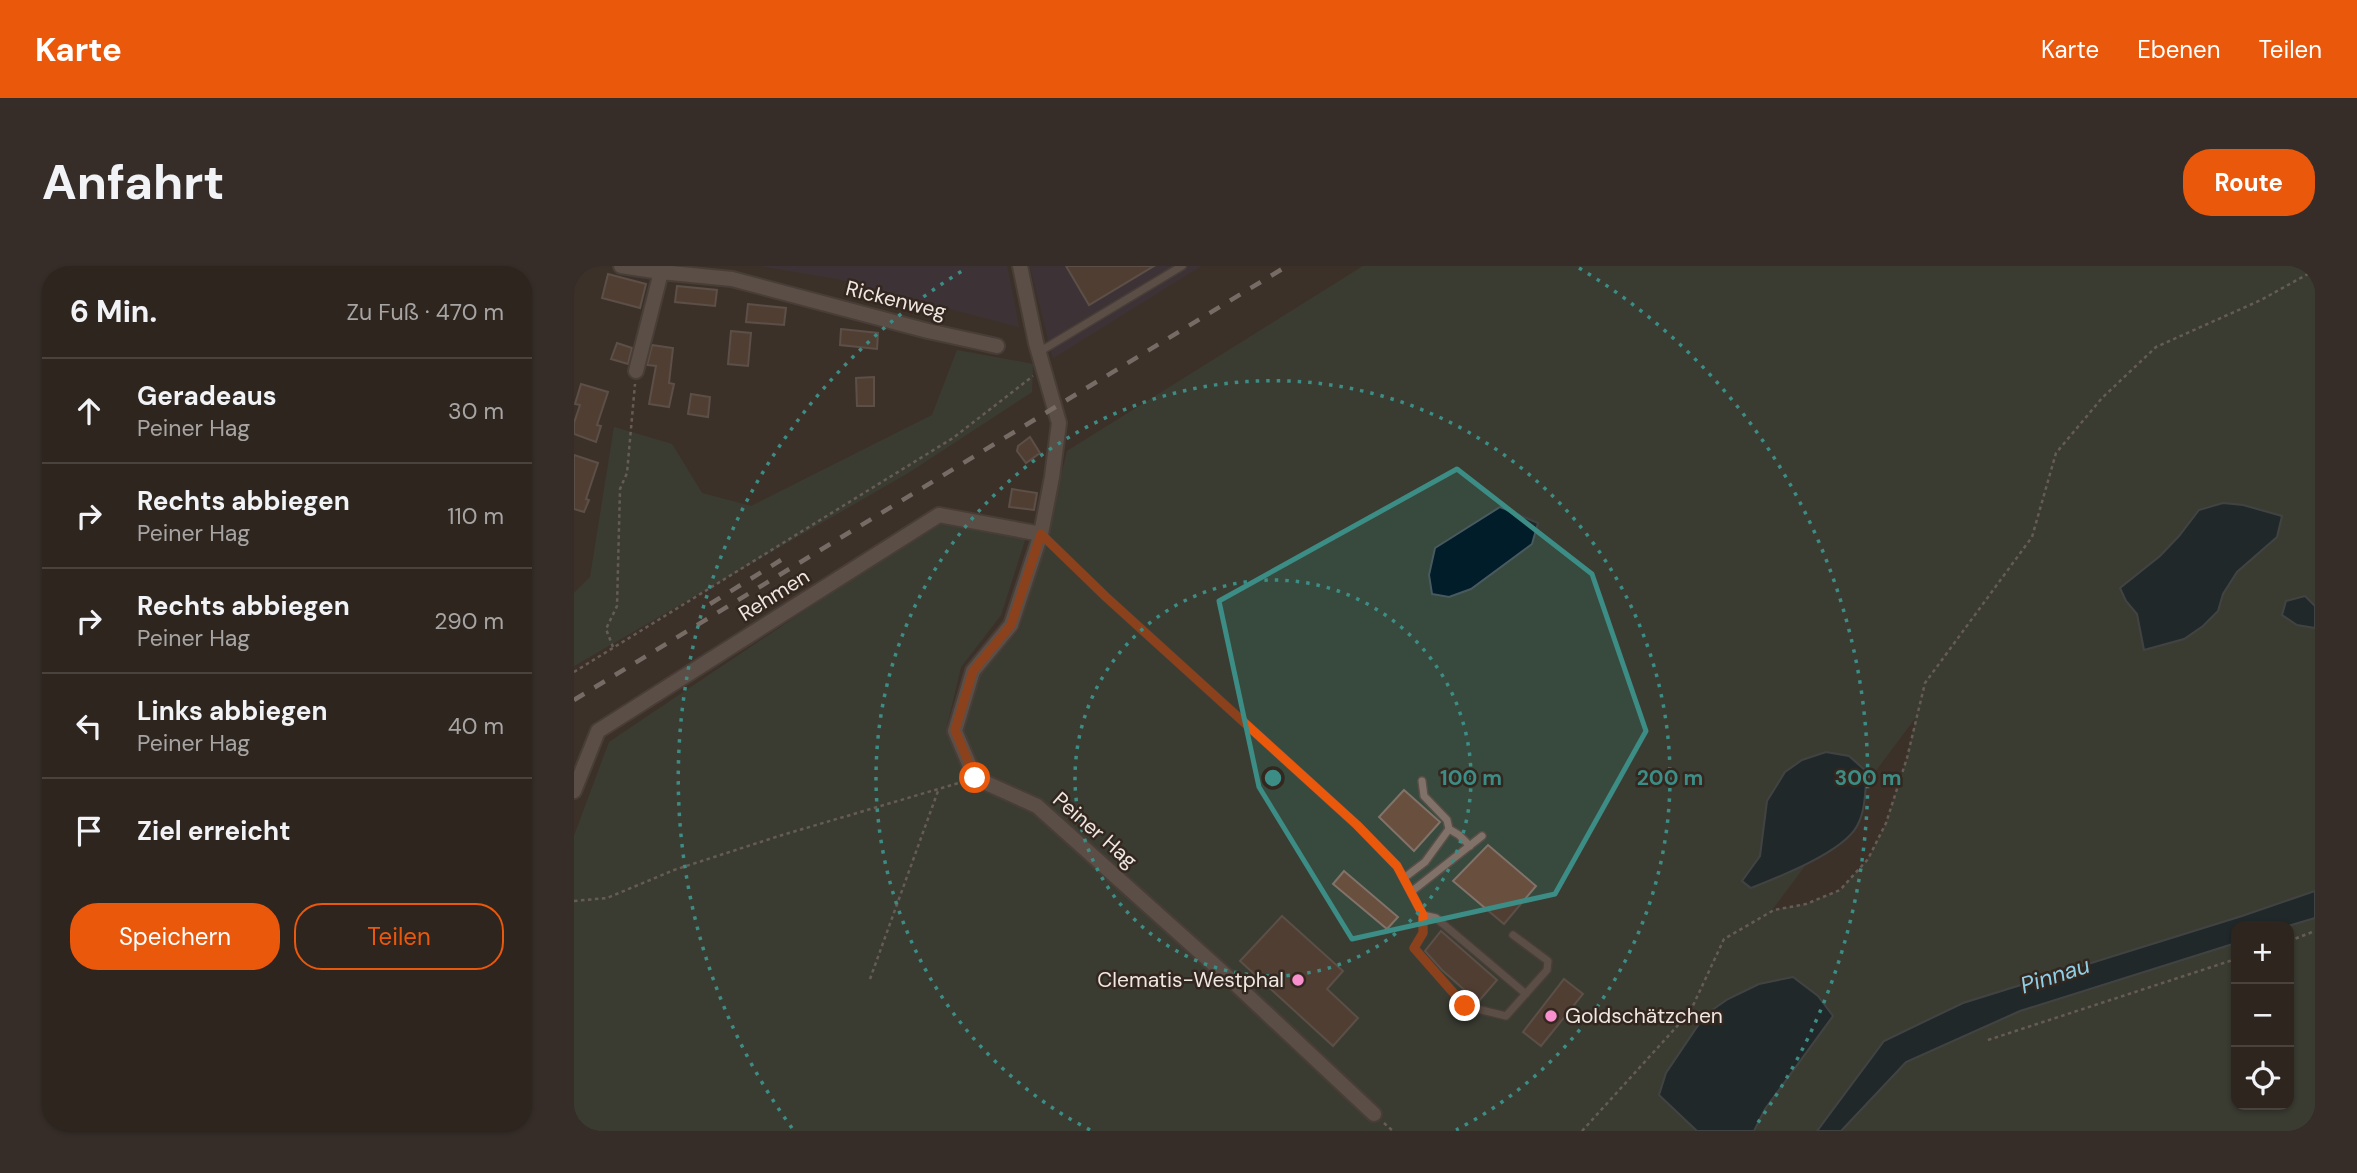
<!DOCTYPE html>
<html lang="de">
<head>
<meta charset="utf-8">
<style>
  :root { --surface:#2e251f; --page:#362d28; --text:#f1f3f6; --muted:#a7a5a4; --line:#49423d; --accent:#ea580c }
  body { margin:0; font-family:"DM Sans",sans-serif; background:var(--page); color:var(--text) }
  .controls { position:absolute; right:21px; bottom:21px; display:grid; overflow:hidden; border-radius:14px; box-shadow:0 2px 5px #0004 }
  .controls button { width:63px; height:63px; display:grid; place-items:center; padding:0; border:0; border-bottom:2px solid var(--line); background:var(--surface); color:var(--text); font:35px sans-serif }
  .stop { position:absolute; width:21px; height:21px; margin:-16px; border:5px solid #ea580c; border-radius:50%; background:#fff }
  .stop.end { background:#ea580c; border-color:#fff; box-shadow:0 2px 7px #0008 }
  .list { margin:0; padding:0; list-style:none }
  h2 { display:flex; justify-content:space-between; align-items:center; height:91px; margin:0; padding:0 28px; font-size:30px }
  h2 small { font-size:23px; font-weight:400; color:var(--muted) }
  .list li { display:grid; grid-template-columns:46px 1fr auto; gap:21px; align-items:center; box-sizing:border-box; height:105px; padding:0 28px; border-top:2px solid var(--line) }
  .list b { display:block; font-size:26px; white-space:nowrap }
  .list p { margin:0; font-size:23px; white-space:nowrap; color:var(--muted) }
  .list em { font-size:23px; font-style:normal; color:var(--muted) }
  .actions { display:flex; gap:14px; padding:21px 28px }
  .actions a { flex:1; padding:16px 0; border:2px solid var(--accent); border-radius:28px; text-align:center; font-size:24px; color:var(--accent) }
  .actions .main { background:var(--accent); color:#fff }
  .icon { flex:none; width:38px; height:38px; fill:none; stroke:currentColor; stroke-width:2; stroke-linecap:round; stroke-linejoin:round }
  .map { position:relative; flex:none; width:1741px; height:865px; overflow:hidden; border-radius:28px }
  header { display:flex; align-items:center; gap:42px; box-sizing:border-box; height:98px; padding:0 35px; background:var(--accent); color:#fff }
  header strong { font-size:33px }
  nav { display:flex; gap:38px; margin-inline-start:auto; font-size:24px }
  .intro { display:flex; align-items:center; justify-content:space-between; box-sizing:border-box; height:168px; padding:0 42px }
  h1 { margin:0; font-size:49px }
  .button { padding:18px 32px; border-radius:28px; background:var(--accent); color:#fff; font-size:24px; font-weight:700 }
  main { display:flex; gap:42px; padding:0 42px }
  aside { flex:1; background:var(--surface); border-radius:28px; box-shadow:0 2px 5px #0004 }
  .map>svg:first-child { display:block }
  .industrial { fill:#3f3748 }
  .green { fill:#384a3d; fill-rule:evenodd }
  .water { fill:#001d29; stroke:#485a60; stroke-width:2 }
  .building { fill:#694f3e; stroke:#81736a; stroke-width:2 }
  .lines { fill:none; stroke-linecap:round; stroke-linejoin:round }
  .service-casing { stroke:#594e48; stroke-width:10 }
  .minor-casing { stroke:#594e48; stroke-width:18 }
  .path { stroke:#9a9089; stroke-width:2.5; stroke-dasharray:3.5 3.5; stroke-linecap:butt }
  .service { stroke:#807269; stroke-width:7 }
  .minor { stroke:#807269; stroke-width:14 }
  .rail { stroke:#bcb3ad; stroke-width:4.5; stroke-dasharray:12 12; stroke-linecap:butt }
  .route { stroke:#ea580c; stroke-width:9 }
  .marked { fill:none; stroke:#3c8d85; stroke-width:5; stroke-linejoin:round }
  .ring { fill:none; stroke:#3c8d85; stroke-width:3.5; stroke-dasharray:3.5 7 }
  .poi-dot { fill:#f890cd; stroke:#33271f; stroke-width:2.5 }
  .labels { text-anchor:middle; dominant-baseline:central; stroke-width:5; stroke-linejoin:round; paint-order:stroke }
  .street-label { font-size:21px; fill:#efe7e2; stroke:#33271f }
  .poi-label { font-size:21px; fill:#efe7e2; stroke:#33271f; text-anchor:end }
  .water-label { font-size:23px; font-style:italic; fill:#8ecfe8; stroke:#33271f }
  .centre { fill:#3c8d85; stroke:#33271f; stroke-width:3.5 }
  .ring-label { font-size:21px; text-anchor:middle; font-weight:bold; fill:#3c8d85; stroke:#33271f; stroke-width:5; stroke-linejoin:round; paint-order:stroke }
</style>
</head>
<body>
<header>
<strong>Karte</strong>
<nav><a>Karte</a><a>Ebenen</a><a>Teilen</a></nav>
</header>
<div class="intro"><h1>Anfahrt</h1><a class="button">Route</a></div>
<main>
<aside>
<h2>6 Min.<small>Zu Fuß · 470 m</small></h2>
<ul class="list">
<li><svg class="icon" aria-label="ahead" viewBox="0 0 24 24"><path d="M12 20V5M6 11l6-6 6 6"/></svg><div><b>Geradeaus</b><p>Peiner Hag</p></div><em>30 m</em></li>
<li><svg class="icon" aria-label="right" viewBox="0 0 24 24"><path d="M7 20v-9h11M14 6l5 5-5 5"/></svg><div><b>Rechts abbiegen</b><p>Peiner Hag</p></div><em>110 m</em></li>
<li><svg class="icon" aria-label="right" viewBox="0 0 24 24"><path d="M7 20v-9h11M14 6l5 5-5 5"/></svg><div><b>Rechts abbiegen</b><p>Peiner Hag</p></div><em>290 m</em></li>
<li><svg class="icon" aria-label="left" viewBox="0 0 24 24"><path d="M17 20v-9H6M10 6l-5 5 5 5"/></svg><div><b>Links abbiegen</b><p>Peiner Hag</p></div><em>40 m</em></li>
<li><svg class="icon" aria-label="arrive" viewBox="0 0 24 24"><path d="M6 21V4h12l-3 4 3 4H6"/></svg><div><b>Ziel erreicht</b></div></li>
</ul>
<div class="actions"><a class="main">Speichern</a><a>Teilen</a></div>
</aside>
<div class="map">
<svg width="1741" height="865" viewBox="0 0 1741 865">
  <rect width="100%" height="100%" fill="#3d3129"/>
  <path class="industrial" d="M187,0h246l12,61 -181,-48z
    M456,0h171l-148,92z"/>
  <path class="green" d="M789,0h952v625l-73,25 -279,87 -144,123 -2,5h-1243v-295l35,-94 328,-220 89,15 -25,78 -40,52 -15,63 27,59 7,-20 -18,-41 18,-53 39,-45 26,-90 22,-89zM1342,451l-9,41 -21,65 -18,36 -28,31 -34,14 -34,6z
    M383,84l76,14 -1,28 -124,81 -334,193v-73l16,-16 24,-150 58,17 30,49 49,13 181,-91z
    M1741,652v213h-474l65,-69 114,-51 216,-68v162h53l-1,-179z"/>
  <path class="water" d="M1649,237l20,2 39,11 -5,21 -40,35 -14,22 -5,17 -15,15 -19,13 -40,11 -7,-36 -11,-13 -6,-13 40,-32 19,-20 20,-26z
    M926,241l38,16 -6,21 -61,45 -22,8 -17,-3 -3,-19 6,-27z
    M1731,330l10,10v22l-18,-3 -15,-10 4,-14z
    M1252,486l23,4 18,16c-2,17 -1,38 -10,54 -14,26 -78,51 -106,62l-9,-7 18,-25 7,-55 18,-29 17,-12z
    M1741,625v27l-27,8h-52v17l-216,68 -114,51 -65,69h-24l67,-90 79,-38 279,-87z
    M1219,711l25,19 15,20 -68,93 -11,22h-57l-38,-36 7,-22 39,-58 23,-16 31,-15z"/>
  <path class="building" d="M492,0h88l-65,39z
    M34,8l38,10 -6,24 -38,-10z
    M103,20l40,4 -2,16 -40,-4z
    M174,38l38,4 -2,17 -38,-3z
    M267,63l37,4 -1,16 -37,-4z
    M157,65l20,2 -3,33 -20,-2z
    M43,77l15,5 -4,16 -17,-5z
    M78,79l21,3 -4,35 5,1 -5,23 -20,-3 7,-38 -9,-1z
    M300,111v29h-17l-1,-28z
    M7,118l27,8 -11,33 4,1 -5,16 -22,-8v-11l6,-18 -5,-1z
    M117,128l19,3 -2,20 -20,-3z
    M456,171l10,16 -14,10 -9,-12 1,-5z
    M0,189l24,8 -12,36 3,1 -5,12 -10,-3z
    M438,223l25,4 -3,17 -25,-3z
    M830,524l36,32 -26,29 -35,-34z
    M914,579l48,41 -32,38 -51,-43z
    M770,605l54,46 -11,12 -54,-45z
    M708,650l61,55 -16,18 31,29 -25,28 -93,-85z
    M867,665l56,49 -19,22 -36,-32 -17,-19z
    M990,713l19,15 -42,52 -18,-14z"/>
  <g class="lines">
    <g class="service-casing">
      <path id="service" d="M465,86l143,-86
        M467,268l65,63 251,228 40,41 26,49v18l-9,15 51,58 41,10 41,-46 1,-9 -35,-26
        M875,563l10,6 11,11
        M830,612l21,-16 24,-33 -2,-9 -23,-24 -2,-15
        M837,626l71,-56
        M849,649l13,3 90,76"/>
    </g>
    <g class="minor-casing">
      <path id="minor" d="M47,0l40,6 71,7 196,52 69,15
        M446,0l16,77 23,80 -7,54 -11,57 -30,91 -38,46 -18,60 20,47 62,28 192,172 145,136
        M62,105l25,-99
        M0,525l24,-60 341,-216 102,19"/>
    </g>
    <path class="path" d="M39,381l-7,-18 11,-23 3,-117 7,-16 8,-89
      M0,406l379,-234 80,-62
      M0,635l33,-3 67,-28 105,-34 183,-54
      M1715,675l26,-10
      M296,713l68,-188
      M1414,774l248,-81
      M810,857l9,8
      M1008,865l108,-119 34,-73 50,-29 32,-6 34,-14 28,-31 18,-36 21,-65 18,-75 107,-146 24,-84 46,-55 54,-51 105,-47 54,-30"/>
    <use href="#service" class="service"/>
    <use href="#minor" class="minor"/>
    <path class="rail" d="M136,338l71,-44
      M0,434l713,-434"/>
  </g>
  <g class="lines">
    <path class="route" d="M401,512l-20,-48 18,-59 38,-46 30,-91 65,63 251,228 40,41 26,49v18l-9,15 51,58"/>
  </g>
  <path d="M0 0H1741V865H0ZM883,203l135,105 54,157 -91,163 -203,45 -93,-152 -40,-186z" fill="#3d3129" fill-opacity=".55" fill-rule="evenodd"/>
  <path class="marked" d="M883,203l135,105 54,157 -91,163 -203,45 -93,-152 -40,-186z"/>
  <g class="ring">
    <circle cx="699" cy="512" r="198"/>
    <path d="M516 864A397 397 0 1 1 882 864"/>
    <path d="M218 862A595 595 0 0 1 393 2M1005 2A595 595 0 0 1 1180 862"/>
  </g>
  <g class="poi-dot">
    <circle cx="724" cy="714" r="7"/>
    <circle cx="977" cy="750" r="7"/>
  </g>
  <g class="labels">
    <g class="street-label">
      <text transform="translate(322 34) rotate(14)">Rickenweg</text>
      <text transform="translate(200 329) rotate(-32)">Rehmen</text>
      <text transform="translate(521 564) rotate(41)">Peiner Hag</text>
    </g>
    <g class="poi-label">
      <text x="710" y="714">Clematis-Westphal</text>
      <text x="991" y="750" text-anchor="start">Goldschätzchen</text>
    </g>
    <g class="water-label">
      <text transform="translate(1481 709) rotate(-18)">Pinnau</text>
    </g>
  </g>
  <circle cx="699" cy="512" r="10" class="centre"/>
  <g class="ring-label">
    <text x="897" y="519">100 m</text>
    <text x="1096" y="519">200 m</text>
    <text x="1294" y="519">300 m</text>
  </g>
</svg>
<div class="controls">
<button>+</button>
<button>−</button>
<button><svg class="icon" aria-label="locate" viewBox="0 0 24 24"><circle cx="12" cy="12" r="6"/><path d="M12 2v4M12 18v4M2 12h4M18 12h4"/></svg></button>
</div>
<div class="stop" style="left:401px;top:512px"></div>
<div class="stop end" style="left:891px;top:740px"></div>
</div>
</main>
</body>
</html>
